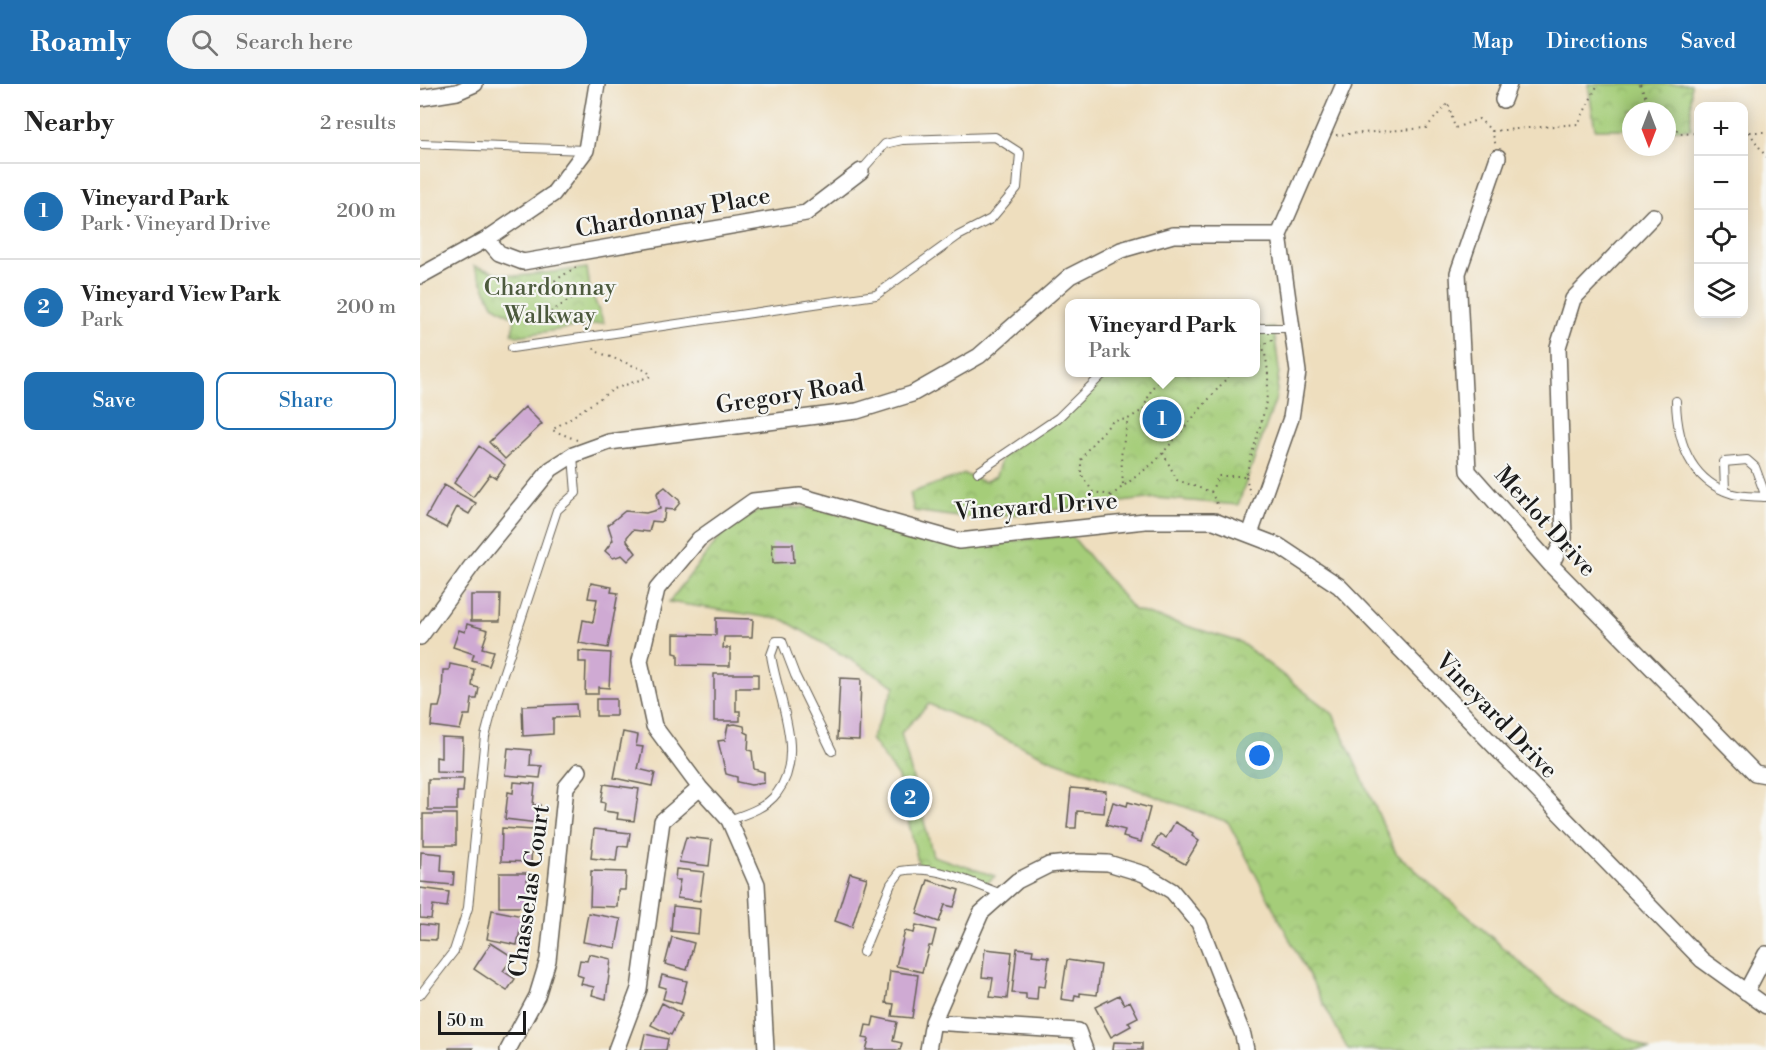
<!DOCTYPE html>
<html lang="en">
<head>
<meta charset="utf-8">
<style>
  :root { --surface:#fff; --page:#f6f6f6; --text:#222; --muted:#767676; --line:#e0e0e0; --accent:#1f6fb2 }
  body { margin:0; font-family:"Libre Bodoni",serif; background:var(--page); color:var(--text) }
  .controls { position:absolute; right:18px; top:18px; display:grid; overflow:hidden; border-radius:12px; box-shadow:0 3px 15px #0003 }
  .controls button { width:54px; height:54px; display:grid; place-items:center; padding:0; border:0; border-bottom:2px solid var(--line); background:var(--surface); color:var(--text); font:30px sans-serif }
  .compass { position:absolute; left:1202px; top:18px; width:54px; height:54px; border-radius:50%; background:var(--surface); box-shadow:0 3px 15px #0003; rotate:180deg }
  .scale { position:absolute; left:18px; bottom:15px; width:88px; box-sizing:border-box; padding-left:6px; border:3px solid #1c1c1c; border-top:0; font-size:16px; line-height:21px; white-space:nowrap; color:#1c1c1c; -webkit-text-stroke:4px #f6f6f2; paint-order:stroke }
  .you { position:absolute; left:840px; top:672px; width:21px; height:21px; margin:-15px; border:4px solid #fff; border-radius:50%; background:#1a73e8; box-shadow:0 0 0 9px #1a73e833 }
  .badge { display:grid; place-items:center; width:39px; height:39px; border-radius:50%; background:var(--accent); color:#fff; font-size:20px; font-weight:700 }
  .pin { position:absolute; translate:-50% -50%; border:3px solid #fff; box-shadow:0 2px 6px #0006 }
  .popup { position:absolute; left:645px; top:215px; width:195px; height:78px; box-sizing:border-box; display:grid; place-content:center; border-radius:12px; background:var(--surface); filter:drop-shadow(0 2px 4px #0005); font-size:20px; white-space:nowrap; color:var(--muted) }
  .popup b { font-size:22px; color:var(--text) }
  .popup::after { content:''; position:absolute; left:50%; top:100%; margin-left:-12px; border:12px solid transparent; border-top-color:var(--surface) }
  .list { margin:0; padding:0; list-style:none }
  h2 { display:flex; justify-content:space-between; align-items:center; height:78px; margin:0; padding:0 24px; font-size:26px }
  h2 small { font-size:20px; font-weight:400; color:var(--muted) }
  .list li { display:grid; grid-template-columns:39px 1fr auto; gap:18px; align-items:center; box-sizing:border-box; height:96px; padding:0 24px; border-top:2px solid var(--line) }
  .list b { display:block; font-size:22px; white-space:nowrap }
  .list p { margin:0; font-size:20px; white-space:nowrap; color:var(--muted) }
  .list em { font-size:20px; font-style:normal; color:var(--muted) }
  .actions { display:flex; gap:12px; padding:18px 24px }
  .actions a { flex:1; padding:14px 0; border:2px solid var(--accent); border-radius:12px; text-align:center; font-size:21px; color:var(--accent) }
  .actions .main { background:var(--accent); color:#fff }
  .icon { flex:none; width:33px; height:33px; fill:none; stroke:currentColor; stroke-width:2; stroke-linecap:round; stroke-linejoin:round }
  .map { position:relative; flex:none; width:1346px; height:966px; overflow:hidden }
  header { display:flex; align-items:center; gap:36px; box-sizing:border-box; height:84px; padding:0 30px; background:var(--accent); color:#fff }
  header strong { font-size:28px }
  nav { display:flex; gap:33px; margin-inline-start:auto; font-size:21px }
  .search { width:420px; height:54px; background:var(--page); display:flex; align-items:center; gap:15px; box-sizing:border-box; padding:0 21px; border-radius:33px; color:var(--muted); font-size:22px }
  main { display:flex }
  aside { flex:1; background:var(--surface) }
  .map>svg:first-child { display:block }
  .park { fill:url(#park-crowns); stroke:#60744a; stroke-width:1.5 }
  .building { fill:#cfaad3 }
  .lines { fill:none; stroke-linecap:round; stroke-linejoin:round }
  .lane-casing { stroke:#666055; stroke-width:10 }
  .street-casing { stroke:#666055; stroke-width:18 }
  .path { stroke:#666055; stroke-width:2; stroke-dasharray:1.5 4.5; stroke-linecap:butt }
  .lane { stroke:#fff; stroke-width:8 }
  .street { stroke:#fff; stroke-width:15 }
  .labels { text-anchor:middle; dominant-baseline:central; stroke-width:4.5; stroke-linejoin:round; paint-order:stroke }
  .street-label { font-size:24px; fill:#1c1c1c; stroke:#f6f6f2 }
  .park-label { font-size:24px; fill:#4c5a3d; stroke:#f6f6f2 }
</style>
</head>
<body>
<header>
<strong>Roamly</strong>
<div class="search"><svg class="icon" aria-label="search" viewBox="0 0 24 24"><circle cx="10" cy="10" r="6"/><path d="M15 15l6 6"/></svg>Search here</div>
<nav><a>Map</a><a>Directions</a><a>Saved</a></nav>
</header>
<main>
<aside>
<h2>Nearby<small>2 results</small></h2>
<ul class="list">
<li><span class="badge">1</span><div><b>Vineyard Park</b><p>Park · Vineyard Drive</p></div><em>200 m</em></li>
<li><span class="badge">2</span><div><b>Vineyard View Park</b><p>Park</p></div><em>200 m</em></li>
</ul>
<div class="actions"><a class="main">Save</a><a>Share</a></div>
</aside>
<div class="map">
<svg width="1346" height="966" viewBox="0 0 1346 966">
  <defs>
    <pattern id="park-crowns" width="20" height="18" patternUnits="userSpaceOnUse" patternTransform="scale(1.5)"><rect width="20" height="18" fill="#a5cd79"/><path d="M2 6a3 3 0 1 1 6 0M12 15a3 3 0 1 1 6 0" fill="none" stroke="#8daf68"/></pattern>
  </defs>
  <rect width="100%" height="100%" fill="#f6f6f2"/>
  <filter id="ink" filterUnits="userSpaceOnUse"><feTurbulence type="fractalNoise" baseFrequency=".0167" numOctaves="2"/><feDisplacementMap in="SourceGraphic" scale="12" xChannelSelector="R" yChannelSelector="G"/><feConvolveMatrix kernelMatrix="1 2 1 2 8 2 1 2 1" color-interpolation-filters="sRGB"/></filter>
  <filter id="wash" filterUnits="userSpaceOnUse"><feTurbulence type="fractalNoise" baseFrequency=".008" numOctaves="4" result="noise"/><feDisplacementMap in="SourceGraphic" scale="24" xChannelSelector="R" yChannelSelector="G"/><feGaussianBlur stdDeviation="1.35" result="paint"/><feColorMatrix in="noise" values="0 0 0 0 0 0 0 0 0 0 0 0 0 0 0 0 0 1.4 0 .05"/><feComposite in="paint" operator="in"/></filter>
  <g filter="url(#wash)">
    <rect width="100%" height="100%" fill="#eedebe"/>
    <path class="park" d="M1168,0h103v45h-24v-18h-36v18h-36z
      M54,182l27,8 18,2 68,-8 3,21 14,34 -87,13 -5,-2 3,-16 -22,-13z
      M835,244h19l5,42 -3,28 -38,107 -82,-7 -164,19h-34l-44,-6 -4,-18 54,-19 20,8 12,-6 6,-20 60,-42 47,-41 146,-1z
      M387,423l166,38 98,-10 63,75 106,32 93,72 63,139 168,148 85,49h-301l-120,-228 -178,-63 -121,-55 -28,29 32,123 62,20 -9,8 -67,-18 -21,-89 -27,-38 24,-53 -111,-66 -115,-18 54,-69 35,-22z"/>
    <g id="blocks">
      <path class="building" d="M105,323l17,17 -37,35 -16,-17z
        M59,362l26,19 -9,13 -6,-4 -17,23 -19,-14z
        M24,401l32,18 -7,11 -12,-7 -11,21 -20,-11z
        M245,403l15,14 -1,3 -5,6 -9,-1 -1,10 -4,3 -8,-1 -3,11 -16,-2 -6,7v4l9,12 -8,8 -6,-6 -9,3 -8,-7 8,-11 -5,-15 17,-14 21,2 14,-4 -3,-16z
        M352,460h21l1,18 -21,1z
        M171,499l21,4 -1,5 7,1 -10,55 -29,-5 4,-23 10,2 4,-23 -9,-1z
        M51,511h30l-1,26h-29z
        M296,534l37,1 -1,18h-28l-1,11h7v18l-52,-1v-11l-4,-1v-19l42,1z
        M47,540l21,6 -6,18 11,3 -5,14 -16,-5 2,-6 -21,-7 6,-17 6,2z
        M159,567l32,2 -2,35 -11,-1v7h-13l1,-32h-7z
        M30,580l24,5 -2,17 7,2 -2,11h-5l-2,16h-6l-4,15 -29,-4 2,-19h6l3,-11 1,-26h6z
        M294,590h44v14h-22v23h4v10h-26z
        M420,594l21,1 -2,61 -22,-1z
        M176,615h20v17h-20z
        M156,620l1,13 -24,1v16l-30,2 -1,-30z
        M315,640l9,2 1,6 4,2 -1,16 4,1 2,18 10,3v11l-13,2 -14,-3v-5l-11,-3 -8,-33 7,-1 3,-15z
        M203,648l15,3 -2,11 7,1 -5,22 17,4 -3,13 -38,-8z
        M21,653l22,1 -1,35 -26,-1v-15l5,1z
        M88,664l23,2 -1,15 12,1 -2,12 -35,-3z
        M8,695h36l-1,13h-6v18h-29z
        M94,698l21,2 -2,21h7l-2,18 -33,-4 3,-27 5,1z
        M184,700l35,5 -5,32 -17,-2 1,-6 -14,-2 1,-8 -4,-1z
        M651,704l35,3 -2,22 -27,-2 -1,17h-9z
        M693,718l14,4 1,-4 22,6 -9,34 -18,-5 2,-7 -19,-5z
        M3,730h33v31h-33z
        M755,738l18,11 -1,3 7,5 -14,23 -32,-18 7,-12 6,4z
        M82,744l31,2 -2,32 -30,-1z
        M174,745l36,4 -2,14 -10,-1 -2,15 -25,-3z
        M266,753l26,3 -3,26 -30,-4z
        M1,768l21,2 -1,17 13,1 -1,13 -33,-3z
        M256,785l28,3 -4,29 -23,-3 3,-18h-5z
        M171,787l35,1 -1,18h-7l-1,17 -27,-1z
        M79,789h28v34h-28z
        M430,789l17,5 -15,49 -17,-6z
        M508,796l31,10 -5,17 -9,-2 -6,17 -22,-8z
        M0,804l29,4 -2,15 -14,-2 -2,14 -11,-1z
        M253,822l27,3 -2,25 -27,-3z
        M72,826l31,6 -6,29 -30,-6z
        M168,829l33,6 -5,29 -33,-6z
        M0,840l17,2 -1,14 -16,-1z
        M496,841l20,5 -4,16h-3l-7,26 -26,-6 9,-35 9,2z
        M252,853l22,6 -7,27 -22,-6z
        M71,859l22,14 -10,14 12,8 -8,12 -33,-22z
        M597,864l16,2 -1,5 17,2 -4,30 -7,-1 -1,14 -11,-1v-5l-14,-1z
        M565,865l27,3 -5,47 -17,-2 3,-19 -11,-1z
        M169,870l22,5 -5,40 -14,-4 2,-8 -13,-3 2,-7 -6,-2 3,-15 7,1z
        M647,876l34,5 -4,30 -17,-2v3l-5,-1 -1,6 -13,-2z
        M470,887l28,4 -6,43 -20,-2 2,-12 -8,-1z
        M242,891l25,6 -6,23 -18,-5 3,-11 -7,-2z
        M699,911l5,9 6,-3 8,16 -10,5 3,4 -20,11 -16,-30z
        M242,919l20,11 -11,21 -20,-10z
        M454,933l23,5 -4,19 9,2 -2,7h-34l3,-11 -6,-1 3,-13 6,1z
        M225,950l23,5 -2,11h-25z
        M694,958l28,1v7h-29z
        M29,964h24v2h-24z"/>
    </g>
  </g>
  <g filter="url(#ink)">
    <use href="#blocks" fill-opacity="0" stroke="#666055" stroke-width="1.5"/>
    <g class="lines">
      <g class="lane-casing">
        <path id="lane" d="M0,60l166,6
          M835,244h37
          M92,264l364,-53 82,-59 33,-17 26,-31 3,-35 -25,-16 -93,3 -17,4 -24,27
          M1256,317c1,40 14,80 57,93 10,3 22,2 33,3l-11,-30 -8,-7 -23,2 1,29
          M558,388l80,-54 47,-46
          M309,736c17,-6 37,-12 48,-27 30,-39 0,-96 -6,-138l5,-14h6l13,34 37,76
          M443,868l28,-68 10,-13c35,-7 69,12 101,23
          M0,911l34,-44 14,-43 17,-172 9,-34 63,-192 19,-17 -3,-37"/>
      </g>
      <g class="street-casing">
        <path id="street" d="M0,14l37,-6 18,-8
          M1083,16l6,-16
          M1078,73l-40,116 10,198 83,94 204,208 11,2
          M67,155l12,14 24,9 283,-49 55,-42
          M0,192l67,-37 66,-45 33,-44 11,-66
          M830,450l41,-116 7,-46 -19,-137 65,-151
          M1131,481l13,-27 -6,-191 15,-48 80,-83
          M0,553l53,-73 78,-95 22,-14 36,-13 248,-31 55,-17 67,-38 91,-80 51,-26 52,-15h106
          M1326,908l20,-38
          M513,938l145,9 7,19
          M88,966l29,-54 11,-36 18,-173 13,-16
          M196,966l23,-61 23,-168 38,-33
          M346,966l-9,-166 -28,-64 -29,-32 -46,-62 -14,-65 17,-72 42,-50 54,-38 47,-5 159,45 186,-20h69l65,25 60,40 363,374 64,46
          M508,966l5,-28 48,-109 36,-32 32,-16 27,-3 32,1 36,11 28,17 27,32 44,112 3,15"/>
      </g>
      <path class="path" d="M1220,0l12,27
        M1247,38l15,12 16,-1
        M1072,47l86,-7 20,-40
        M1324,48h22
        M1329,48l17,25
        M916,51l90,-7 22,-25 7,25 24,-9 13,12 4,15
        M156,183l-28,18 36,5 -39,26 40,11
        M835,265l19,-10
        M157,356l-25,-10 62,-41 37,-13 -4,-5 -52,-20 -2,-7
        M743,369l14,27 34,12 8,16
        M826,392l4,18
        M703,400l-2,-28 7,-37
        M791,408l7,-16h28c10,-45 33,-85 16,-131
        M691,411l-18,-3 -12,-18v-14l9,-14 23,-25 15,-2 15,-9 9,-22 16,-16
        M684,429l8,-18 44,-34 76,-89"/>
      <use href="#lane" class="lane"/>
      <use href="#street" class="street"/>
    </g>
  </g>
  <g class="labels">
    <g class="street-label">
      <text transform="translate(253 129) rotate(-10)">Chardonnay Place</text>
      <text transform="translate(370 311) rotate(-9)">Gregory Road</text>
      <text transform="translate(616 423) rotate(-4)">Vineyard Drive</text>
      <text transform="translate(1125 438) rotate(48)">Merlot Drive</text>
      <text transform="translate(1076 632) rotate(46)">Vineyard Drive</text>
      <text transform="translate(110 807) rotate(-82)">Chasselas Court</text>
    </g>
    <g class="park-label">
      <text x="130" y="204">Chardonnay<tspan x="130" dy="28">Walkway</tspan></text>
    </g>
  </g>
</svg>
<div class="controls">
<button>+</button>
<button>−</button>
<button><svg class="icon" aria-label="locate" viewBox="0 0 24 24"><circle cx="12" cy="12" r="6"/><path d="M12 2v4M12 18v4M2 12h4M18 12h4"/></svg></button>
<button><svg class="icon" aria-label="layers" viewBox="0 0 24 24"><path d="M12 4l9 5-9 5-9-5zM3 14l9 5 9-5"/></svg></button>
</div>
<svg class="compass" viewBox="-18 -18 36 36"><path d="M0-13l5 13h-10z" fill="#e53935"/><path d="M0 13l5-13h-10z" fill="#767676"/></svg>
<div class="scale">50 m</div>
<div class="you"></div>
<div class="pin badge" style="left:742px;top:335px">1</div>
<div class="popup"><b>Vineyard Park</b>Park</div>
<div class="pin badge" style="left:490px;top:714px">2</div>
</div>
</main>
</body>
</html>
